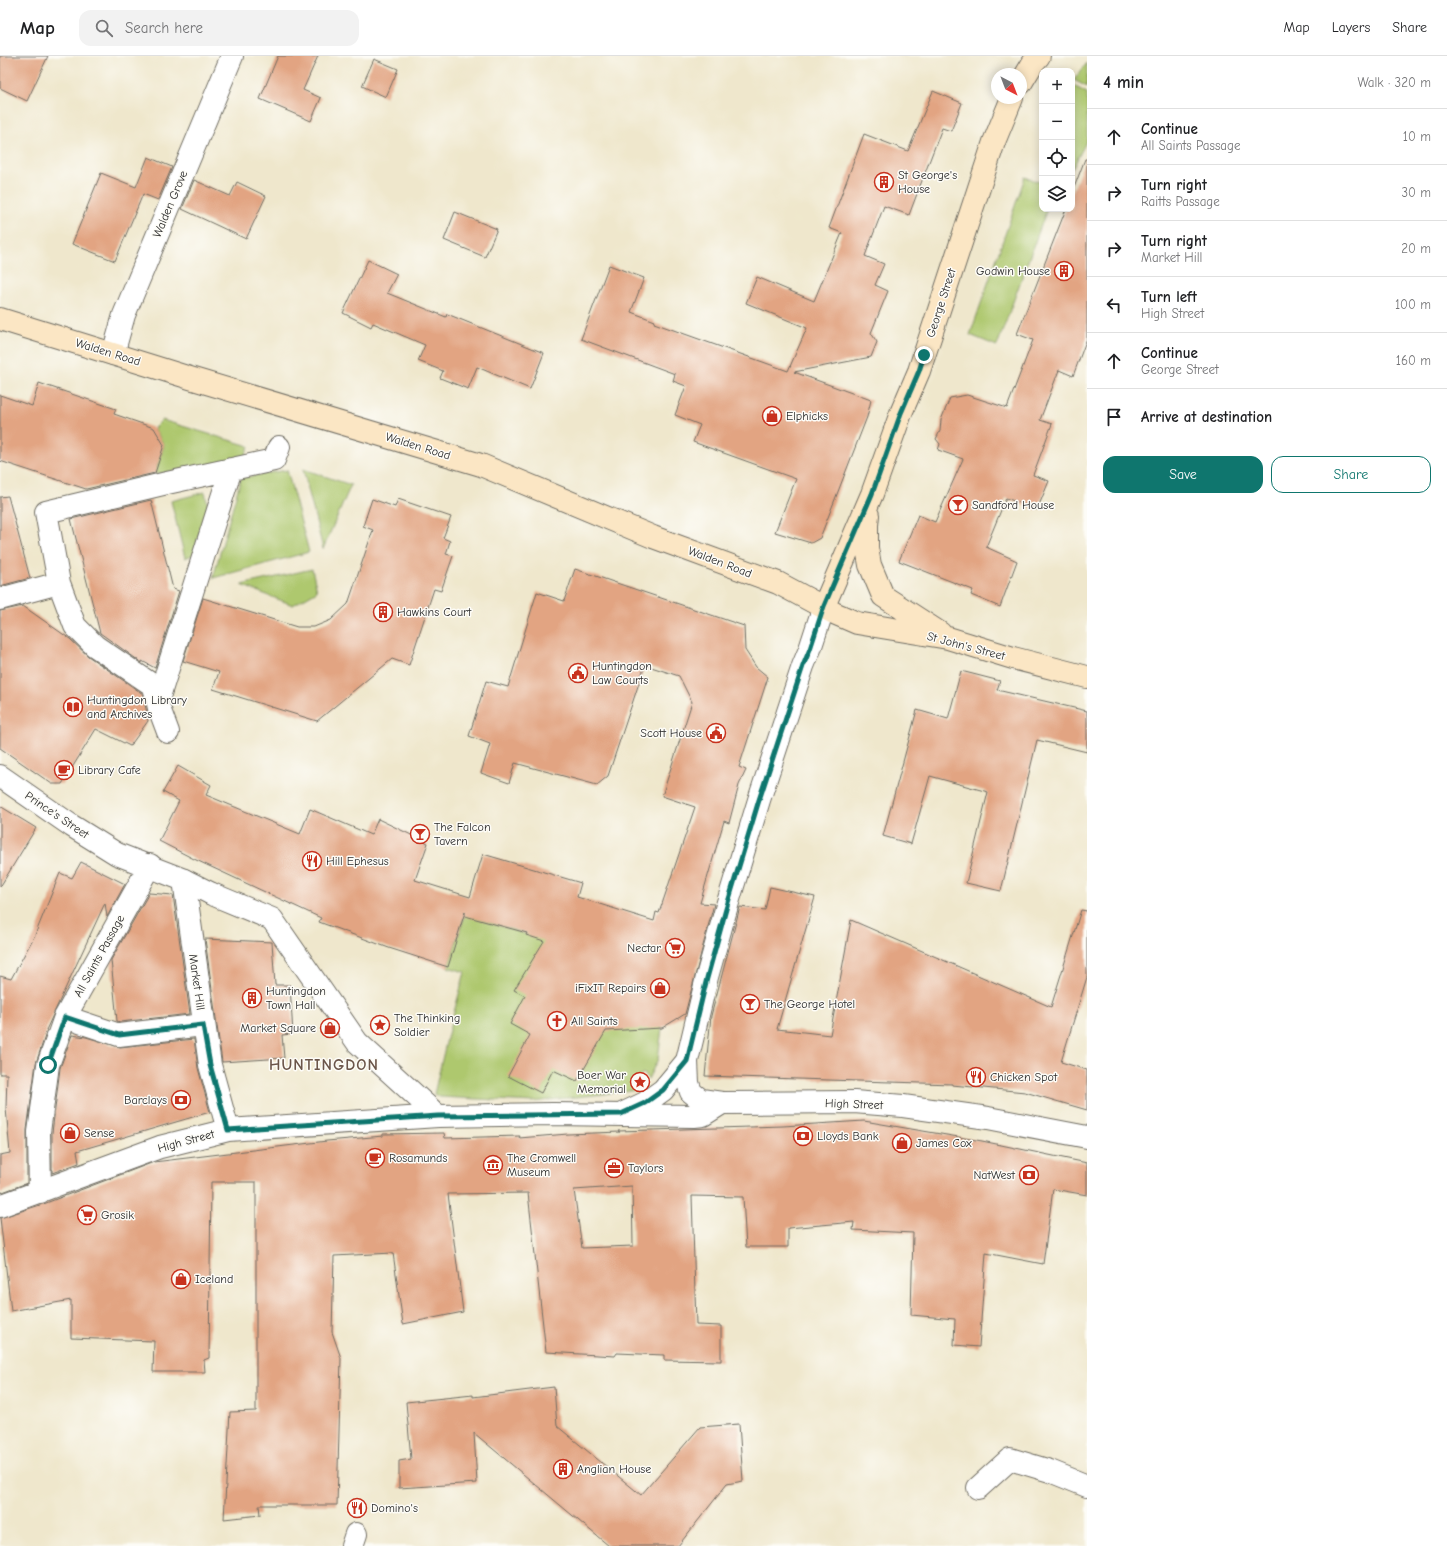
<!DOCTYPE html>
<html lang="en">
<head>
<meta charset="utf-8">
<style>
  :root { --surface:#fff; --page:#f2f2f2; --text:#202124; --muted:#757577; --line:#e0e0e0; --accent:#0f766e }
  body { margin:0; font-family:"Comic Neue",sans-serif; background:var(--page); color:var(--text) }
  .controls { position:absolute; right:12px; top:12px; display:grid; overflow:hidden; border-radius:8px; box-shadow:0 2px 10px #0003 }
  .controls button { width:36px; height:36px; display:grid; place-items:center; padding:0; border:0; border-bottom:1px solid var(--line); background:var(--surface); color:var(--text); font:20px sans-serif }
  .compass { position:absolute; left:991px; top:12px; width:36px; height:36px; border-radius:50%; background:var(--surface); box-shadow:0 2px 10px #0003; rotate:138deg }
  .stop { position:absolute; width:12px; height:12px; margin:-9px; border:3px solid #0f766e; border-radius:50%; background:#fff }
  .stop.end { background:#0f766e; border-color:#fff; box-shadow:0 1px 4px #0008 }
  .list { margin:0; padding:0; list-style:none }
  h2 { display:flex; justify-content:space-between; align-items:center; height:52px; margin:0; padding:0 16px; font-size:17px }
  h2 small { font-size:13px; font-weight:400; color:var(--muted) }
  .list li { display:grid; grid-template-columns:26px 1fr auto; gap:12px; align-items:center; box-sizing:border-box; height:56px; padding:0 16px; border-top:1px solid var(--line) }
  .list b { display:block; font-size:15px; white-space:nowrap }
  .list p { margin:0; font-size:13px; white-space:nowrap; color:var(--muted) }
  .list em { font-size:13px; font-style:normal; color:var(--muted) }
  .actions { display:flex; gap:8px; padding:12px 16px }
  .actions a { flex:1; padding:9px 0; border:1px solid var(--accent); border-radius:12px; text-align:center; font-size:14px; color:var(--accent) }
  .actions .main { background:var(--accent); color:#fff }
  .icon { flex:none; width:22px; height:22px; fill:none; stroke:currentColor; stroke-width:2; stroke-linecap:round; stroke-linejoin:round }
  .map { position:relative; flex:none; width:1087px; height:1490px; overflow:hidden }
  header { display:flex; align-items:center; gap:24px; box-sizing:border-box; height:56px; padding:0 20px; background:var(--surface); border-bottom:1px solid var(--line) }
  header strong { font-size:19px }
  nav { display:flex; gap:22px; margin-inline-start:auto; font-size:14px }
  .search { width:280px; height:36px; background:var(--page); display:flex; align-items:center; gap:10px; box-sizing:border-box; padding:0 14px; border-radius:12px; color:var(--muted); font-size:15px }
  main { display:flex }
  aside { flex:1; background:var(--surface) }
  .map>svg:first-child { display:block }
  .green { fill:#aec86e; stroke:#6c7a4c }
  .building { fill:#e2a482; fill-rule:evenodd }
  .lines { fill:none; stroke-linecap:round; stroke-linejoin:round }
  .pedestrian-casing { stroke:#706d63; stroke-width:24 }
  .minor-casing { stroke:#706d63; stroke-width:24 }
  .secondary-casing { stroke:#706d63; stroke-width:24 }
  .pedestrian { stroke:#fff; stroke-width:22 }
  .minor { stroke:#fff; stroke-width:22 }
  .secondary { stroke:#fbe6c4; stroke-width:22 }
  .route { stroke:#0f766e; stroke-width:5 }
  .labels { text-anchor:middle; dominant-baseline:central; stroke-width:3; stroke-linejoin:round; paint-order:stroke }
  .poi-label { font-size:12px; fill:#2b2b2b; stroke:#fdfcf7; text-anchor:start }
  .street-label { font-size:12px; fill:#2b2b2b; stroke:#fdfcf7 }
  .district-label { font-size:16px; font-weight:bold; letter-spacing:1px; fill:#6b5549; stroke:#fdfcf7 }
</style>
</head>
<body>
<header>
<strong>Map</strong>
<div class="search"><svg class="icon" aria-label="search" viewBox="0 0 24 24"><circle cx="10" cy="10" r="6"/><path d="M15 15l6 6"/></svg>Search here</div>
<nav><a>Map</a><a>Layers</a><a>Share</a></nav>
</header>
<main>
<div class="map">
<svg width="1087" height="1490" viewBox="0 0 1087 1490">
  <rect width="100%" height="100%" fill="#fdfcf7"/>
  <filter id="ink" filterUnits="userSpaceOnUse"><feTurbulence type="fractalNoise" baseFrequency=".025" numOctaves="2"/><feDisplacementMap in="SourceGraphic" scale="8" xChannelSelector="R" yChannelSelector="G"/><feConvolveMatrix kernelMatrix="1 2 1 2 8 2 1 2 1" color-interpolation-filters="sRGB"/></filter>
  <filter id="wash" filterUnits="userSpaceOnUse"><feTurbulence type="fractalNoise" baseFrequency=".012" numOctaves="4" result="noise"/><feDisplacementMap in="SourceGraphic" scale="16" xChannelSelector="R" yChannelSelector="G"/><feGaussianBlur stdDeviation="0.9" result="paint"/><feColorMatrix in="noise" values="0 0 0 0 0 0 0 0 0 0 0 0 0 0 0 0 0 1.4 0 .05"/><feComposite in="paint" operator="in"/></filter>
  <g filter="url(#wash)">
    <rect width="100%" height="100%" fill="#efe7cc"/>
    <path class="green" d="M1087,7v24l-13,-7z
      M1072,29l15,8v47l-15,29z
      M1025,121l17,6v26h5l-50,137 -27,-11z
      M162,364l87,26 -5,14 -89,14 9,-29 -10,-17z
      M303,413l48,16 -28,64z
      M287,414l22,82 -96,26 28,-100z
      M205,436l3,14 -15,49 -8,3 -14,-57z
      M312,513l5,22 -24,14 -52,-20z
      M465,859c53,16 106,34 159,51l38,62 -4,31 -10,20 -5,-6 -12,11 6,6 -104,12 -93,-5 -6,-3 14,-60 17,-62 -17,-5z"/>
    <g id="blocks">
      <path class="building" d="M0,0h48l-21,45 -27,-13z
        M278,0h40l-15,34 18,8 -10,23 -51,-22z
        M374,3l24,10 -12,28 -24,-11z
        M933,35l29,12 -11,28 -9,-3 -33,87 -25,-9 -19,50 19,8 -9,21 13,6 -17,42 6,9 -6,15 -77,15 77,28 -4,17 -47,121 -9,5 -36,-11 21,-53 -103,-37 7,-17 -25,-10 11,-29 -13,-5 2,-7 -94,-35 28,-74 35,13 -13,34 24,9 -1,2 134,48 19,-43 -61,-25 11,-26 57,24 28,-68 -13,-5 35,-94 44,17z
        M148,101l24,10 -14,33 -15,-6 -28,67 -43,-17 29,-71 35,14z
        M1085,103h2v179l-14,38 -14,-6 -19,50 12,4 -19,51 16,6 -12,29 -31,-12 -20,49 31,14 -17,46 -29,-12 2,-5 -74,-29 19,-46 17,7 28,-63 -25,-9 2,-6 -4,-5 4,-8 1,-11 9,-22 17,-3 40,13 26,-68 -16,-6 49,-125h6v-16z
        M194,124l36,16 7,-14 29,14 -20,43 -64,-30z
        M455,156l42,17 -12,28 -41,-17z
        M368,204l29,14 -10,19 59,24 1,-3 97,39 -14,36 -53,-22 -9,22 -28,-11 3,-7 -25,-10 7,-16 -52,-22 -2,4 -28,-14z
        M39,327l77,26 -2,5 40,14 10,17 -9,28 -69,16 -86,-28v-66l32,11z
        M8,440l22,82 -30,8v-89z
        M372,443l23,8 3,-8 53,18 -8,21 7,3 -4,13 7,2 -12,35 -7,-2 -25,76 -17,-6 -75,62 -104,-32 6,-17 -36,-11 20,-63 94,29h17l17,-7 17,-16 25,-74 -10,-4z
        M151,444l22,89 6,2 -24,77 -13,-7v2l-42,-30 -29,-114z
        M575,513l169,57 1,24 11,17 12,10 -29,90 7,3 -7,15 -10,38 -5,-2 -24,82 14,1 -29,110 -23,14 -56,3 -29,50 -24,-11 -12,23 -33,-17 22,-41 -20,-11 15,-28 -11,-6 30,-49 -18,-6 1,-2 -62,-17v-4l-17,55 -59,-19 -70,-26 2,-4 -127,-59 -35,-18 20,-40 -16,-9 15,-26 33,19 -5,10 94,39 10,-25 61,26 7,-16 50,24 -13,37 55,17 13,-43 98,29 -4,14 77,24 2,-9 3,1 36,-106 -33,-11 30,-94 -13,-26 -34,-11 -37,111 -11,9 -82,-22 -6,20 -28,-10 9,-29 -21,-8 17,-55 22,6 29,-95 27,9z
        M23,550l47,33 18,17 55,38 3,15 2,12 -18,25 -34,-17 -34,55h-10l-52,-36v-137z
        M961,615l39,10 -3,9 90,21v41l-50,-12 -36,151 -35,-8 22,-91 -58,-16 -19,68 -28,-8 34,-126 31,9z
        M0,750l36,22 -36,59z
        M81,806l44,22 -18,33 -2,-14 -59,127h1l-11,33 -9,67v53l-27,10v-38l10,-2 -4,-45 1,-34h-7v-98l11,3 24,-44 25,-62 12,5z
        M770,831l45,10 -38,132 53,6 21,-115 200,87 30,-97 6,1v66l-26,85 26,8v40l-62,-18 -73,-7v-1l-247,-8 6,-60 29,-109 25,3z
        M149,837l24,2 17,119 -70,8 -3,-1 -6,-61z
        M205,883l67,3 3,43h15l3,49 -11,1 2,23 -62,4z
        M72,979l14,2 34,10 74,-8 4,29 12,44 -133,39 2,12 -27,10v-40l8,-65z
        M864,1065l118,20 105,22v32l-34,-6 -10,75 -57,-11 -7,94 -25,-2 1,-26 -44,-4 2,-82 -60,-3 1,-8 -66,6v19h-42l-3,-50 -51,-1 4,129 25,1v35l-57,-1v-5l-47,-2 -2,3 -69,-4 -18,-159 -80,1 15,118 -60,12 -10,-71 -59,3 -2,76 9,26 -4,147h-78l1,10 -36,4 6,-107 26,-1v-229h-45l-2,176 -5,2 1,12h-52l1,-31 -83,-3v-38l-60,11 -11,-93 46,-15 108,-41 173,-21 56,-5v-2l61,-1 1,5 75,-2 -1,2 49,-4 52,-2 -2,-1 165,-5zM632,1130l1,60 -51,2 -8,-58z
        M554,1331l3,39 84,69 59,-68 39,-3 4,57 -16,3 -49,62h-69l-135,-113 3,50 -78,5v-27l12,-2 -5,-57 67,-7v2z"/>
    </g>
  </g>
  <g filter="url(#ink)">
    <use href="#blocks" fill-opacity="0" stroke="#706d63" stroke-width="1"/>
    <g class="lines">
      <g class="pedestrian-casing">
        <path id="pedestrian" d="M0,543l59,-16
          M158,644l73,-231
          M168,676l-9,-24 -5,-22 -59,-40 -20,-20 -16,-43 -13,-71 121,-29 107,-23 5,-13
          M184,824l26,185 18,65
          M212,838l60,25 85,123 81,74
          M65,961l54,18 84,-10
          M624,1057l21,-10 18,-13 24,-29
          M40,1136l-1,-60 9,-67 17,-48 85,-152
          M0,1150l160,-59 68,-17 210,-14 115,-2 141,2 9,-1 19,-12"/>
      </g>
      <g class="minor-casing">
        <path id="minor" d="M113,298l11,-39 108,-259
          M824,550l-14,43 -7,17 -44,134 -33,109 -19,68 -20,84 1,22 3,9 10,8 21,3 132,-1 49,4 85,12 99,19
          M0,720l72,50 45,28 67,26 28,14
          M978,1432l32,-29 40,12 37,15
          M352,1490l4,-12"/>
      </g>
      <g class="secondary-casing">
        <path id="secondary" d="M1021,27l12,-20 6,-7
          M0,263l190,59 291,87 172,72 125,46 56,30 23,10 91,15 65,20 74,19
          M868,459l-1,10v23l3,17 13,31 57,37
          M824,550l48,-112 29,-81 18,-42 75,-229 18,-44"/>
      </g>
      <use href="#pedestrian" class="pedestrian"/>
      <use href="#minor" class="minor"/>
      <use href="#secondary" class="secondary"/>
    </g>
  </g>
  <g class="lines" filter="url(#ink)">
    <path class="route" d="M48,1009l17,-48 54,18 84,-10 7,40 18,65 210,-14 183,-2 24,-11 18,-13 24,-29 20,-83 19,-69 33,-109 44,-134 7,-17 14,-43 48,-112 29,-81 18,-42 5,-16"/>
  </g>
  <defs>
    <g id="building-ring" transform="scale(1)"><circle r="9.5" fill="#fdfcf7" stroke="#c8321e" stroke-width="1.5"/><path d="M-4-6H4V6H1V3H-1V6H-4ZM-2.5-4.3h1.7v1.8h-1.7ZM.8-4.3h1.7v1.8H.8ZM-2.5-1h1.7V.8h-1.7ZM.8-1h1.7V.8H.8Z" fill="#c8321e"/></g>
    <g id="shop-ring" transform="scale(1)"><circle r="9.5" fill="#fdfcf7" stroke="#c8321e" stroke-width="1.5"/><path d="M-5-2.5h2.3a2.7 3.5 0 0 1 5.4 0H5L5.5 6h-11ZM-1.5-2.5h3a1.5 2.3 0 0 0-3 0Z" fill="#c8321e"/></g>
    <g id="bar-ring" transform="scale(1)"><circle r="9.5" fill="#fdfcf7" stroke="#c8321e" stroke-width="1.5"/><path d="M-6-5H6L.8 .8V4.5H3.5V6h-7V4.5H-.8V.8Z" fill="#c8321e"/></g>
    <g id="civic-ring" transform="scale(1)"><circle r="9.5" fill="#fdfcf7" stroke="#c8321e" stroke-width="1.5"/><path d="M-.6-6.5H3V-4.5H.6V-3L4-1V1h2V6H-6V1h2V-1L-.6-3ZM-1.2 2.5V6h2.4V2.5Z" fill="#c8321e"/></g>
    <g id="library-ring" transform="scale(1)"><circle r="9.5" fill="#fdfcf7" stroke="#c8321e" stroke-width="1.5"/><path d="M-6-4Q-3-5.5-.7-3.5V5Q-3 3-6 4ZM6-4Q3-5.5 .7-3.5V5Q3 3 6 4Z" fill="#c8321e"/></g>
    <g id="cafe-ring" transform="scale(1)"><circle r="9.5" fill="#fdfcf7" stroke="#c8321e" stroke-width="1.5"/><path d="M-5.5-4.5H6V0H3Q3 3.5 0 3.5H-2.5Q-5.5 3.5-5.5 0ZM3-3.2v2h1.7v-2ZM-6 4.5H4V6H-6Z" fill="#c8321e"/></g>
    <g id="restaurant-ring" transform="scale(1)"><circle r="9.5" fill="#fdfcf7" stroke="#c8321e" stroke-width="1.5"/><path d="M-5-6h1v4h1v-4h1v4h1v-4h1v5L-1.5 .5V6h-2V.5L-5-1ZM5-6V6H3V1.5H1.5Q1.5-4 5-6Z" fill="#c8321e"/></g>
    <g id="supermarket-ring" transform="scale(1)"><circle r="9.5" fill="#fdfcf7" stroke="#c8321e" stroke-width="1.5"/><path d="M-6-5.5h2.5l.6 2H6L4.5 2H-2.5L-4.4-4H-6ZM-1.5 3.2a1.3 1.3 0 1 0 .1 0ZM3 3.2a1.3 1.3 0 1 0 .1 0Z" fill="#c8321e"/></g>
    <g id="church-ring" transform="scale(1)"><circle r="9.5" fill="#fdfcf7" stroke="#c8321e" stroke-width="1.5"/><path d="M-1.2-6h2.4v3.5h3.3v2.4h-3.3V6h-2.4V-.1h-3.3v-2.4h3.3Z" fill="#c8321e"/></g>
    <g id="sight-ring" transform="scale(1)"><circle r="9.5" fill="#fdfcf7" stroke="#c8321e" stroke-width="1.5"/><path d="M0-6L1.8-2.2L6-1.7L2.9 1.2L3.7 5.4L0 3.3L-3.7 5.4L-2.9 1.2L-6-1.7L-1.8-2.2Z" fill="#c8321e"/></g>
    <g id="bank-ring" transform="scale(1)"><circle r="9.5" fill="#fdfcf7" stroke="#c8321e" stroke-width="1.5"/><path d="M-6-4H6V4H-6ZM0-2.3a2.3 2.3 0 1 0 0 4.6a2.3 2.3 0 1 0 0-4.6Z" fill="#c8321e"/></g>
    <g id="museum-ring" transform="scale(1)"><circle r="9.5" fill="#fdfcf7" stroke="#c8321e" stroke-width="1.5"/><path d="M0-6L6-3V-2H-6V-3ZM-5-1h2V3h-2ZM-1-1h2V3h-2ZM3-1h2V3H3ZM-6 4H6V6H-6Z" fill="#c8321e"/></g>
    <g id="office-ring" transform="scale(1)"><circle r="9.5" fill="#fdfcf7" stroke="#c8321e" stroke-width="1.5"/><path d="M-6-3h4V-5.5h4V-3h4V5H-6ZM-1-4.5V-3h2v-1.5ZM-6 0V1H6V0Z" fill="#c8321e"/></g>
  </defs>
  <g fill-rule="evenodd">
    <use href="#building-ring" x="884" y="126"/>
    <use href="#building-ring" x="1064" y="215"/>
    <use href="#shop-ring" x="772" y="360"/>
    <use href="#bar-ring" x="958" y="449"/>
    <use href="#building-ring" x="383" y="556"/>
    <use href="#civic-ring" x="578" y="617"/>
    <use href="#library-ring" x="73" y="651"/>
    <use href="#civic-ring" x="716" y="677"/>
    <use href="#cafe-ring" x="64" y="714"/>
    <use href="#bar-ring" x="420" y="778"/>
    <use href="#restaurant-ring" x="312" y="805"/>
    <use href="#supermarket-ring" x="675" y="892"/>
    <use href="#shop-ring" x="660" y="932"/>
    <use href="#building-ring" x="252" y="942"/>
    <use href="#bar-ring" x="750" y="948"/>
    <use href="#church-ring" x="557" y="965"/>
    <use href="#sight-ring" x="380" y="969"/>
    <use href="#shop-ring" x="330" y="972"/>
    <use href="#restaurant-ring" x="976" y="1021"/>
    <use href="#sight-ring" x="640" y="1026"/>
    <use href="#bank-ring" x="181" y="1044"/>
    <use href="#shop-ring" x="70" y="1077"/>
    <use href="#bank-ring" x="803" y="1080"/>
    <use href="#shop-ring" x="902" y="1087"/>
    <use href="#cafe-ring" x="375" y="1102"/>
    <use href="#museum-ring" x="493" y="1109"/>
    <use href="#office-ring" x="614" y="1112"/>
    <use href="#bank-ring" x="1029" y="1119"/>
    <use href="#supermarket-ring" x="87" y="1159"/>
    <use href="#shop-ring" x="181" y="1223"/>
    <use href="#building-ring" x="563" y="1413"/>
    <use href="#restaurant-ring" x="357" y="1452"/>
  </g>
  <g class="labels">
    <g class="poi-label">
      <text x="898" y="119">St George's<tspan x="898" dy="14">House</tspan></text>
      <text x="1050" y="215" text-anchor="end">Godwin House</text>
      <text x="786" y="360">Elphicks</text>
      <text x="972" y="449">Sandford House</text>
      <text x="397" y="556">Hawkins Court</text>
      <text x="592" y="610">Huntingdon<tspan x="592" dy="14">Law Courts</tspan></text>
      <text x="87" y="644">Huntingdon Library<tspan x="87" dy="14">and Archives</tspan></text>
      <text x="702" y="677" text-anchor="end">Scott House</text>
      <text x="78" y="714">Library Cafe</text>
      <text x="434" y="771">The Falcon<tspan x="434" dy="14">Tavern</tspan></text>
      <text x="326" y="805">Hill Ephesus</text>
      <text x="661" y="892" text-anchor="end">Nectar</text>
      <text x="646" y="932" text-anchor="end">iFixIT Repairs</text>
      <text x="266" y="935">Huntingdon<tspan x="266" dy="14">Town Hall</tspan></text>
      <text x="764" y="948">The George Hotel</text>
      <text x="394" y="962">The Thinking<tspan x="394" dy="14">Soldier</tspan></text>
      <text x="571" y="965">All Saints</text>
      <text x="316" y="972" text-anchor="end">Market Square</text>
      <text x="626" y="1019" text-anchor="end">Boer War<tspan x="626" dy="14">Memorial</tspan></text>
      <text x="990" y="1021">Chicken Spot</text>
      <text x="167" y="1044" text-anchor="end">Barclays</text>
      <text x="84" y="1077">Sense</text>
      <text x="817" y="1080">Lloyds Bank</text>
      <text x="916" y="1087">James Cox</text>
      <text x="389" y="1102">Rosamunds</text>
      <text x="507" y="1102">The Cromwell<tspan x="507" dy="14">Museum</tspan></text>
      <text x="628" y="1112">Taylors</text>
      <text x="1015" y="1119" text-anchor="end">NatWest</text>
      <text x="101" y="1159">Grosik</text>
      <text x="195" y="1223">Iceland</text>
      <text x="577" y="1413">Anglian House</text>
      <text x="371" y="1452">Domino's</text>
    </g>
    <g class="street-label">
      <text transform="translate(170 148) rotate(-67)">Walden Grove</text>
      <text transform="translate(941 247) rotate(-72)">George Street</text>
      <text transform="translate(108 296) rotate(17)">Walden Road</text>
      <text transform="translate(418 390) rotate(17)">Walden Road</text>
      <text transform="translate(720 506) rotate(21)">Walden Road</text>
      <text transform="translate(966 590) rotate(15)">St John's Street</text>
      <text transform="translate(57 759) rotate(34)">Prince's Street</text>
      <text transform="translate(99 900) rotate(-61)">All Saints Passage</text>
      <text transform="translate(197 926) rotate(82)">Market Hill</text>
      <text transform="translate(854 1048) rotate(2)">High Street</text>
      <text transform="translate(186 1085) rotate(-15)">High Street</text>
    </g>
    <g class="district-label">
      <text x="324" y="1009">HUNTINGDON</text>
    </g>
  </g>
</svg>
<div class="controls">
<button>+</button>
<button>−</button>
<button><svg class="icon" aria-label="locate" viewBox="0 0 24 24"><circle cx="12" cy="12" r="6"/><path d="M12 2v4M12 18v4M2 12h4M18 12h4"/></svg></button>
<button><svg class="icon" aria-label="layers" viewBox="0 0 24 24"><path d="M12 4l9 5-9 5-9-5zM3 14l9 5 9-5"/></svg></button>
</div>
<svg class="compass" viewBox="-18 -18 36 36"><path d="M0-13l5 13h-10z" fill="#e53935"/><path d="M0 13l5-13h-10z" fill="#757577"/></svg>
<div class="stop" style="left:48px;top:1009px"></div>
<div class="stop end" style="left:924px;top:299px"></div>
</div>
<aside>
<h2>4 min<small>Walk · 320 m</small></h2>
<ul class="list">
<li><svg class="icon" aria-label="ahead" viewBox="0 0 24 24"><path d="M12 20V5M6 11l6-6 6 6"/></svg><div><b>Continue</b><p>All Saints Passage</p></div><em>10 m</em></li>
<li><svg class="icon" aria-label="right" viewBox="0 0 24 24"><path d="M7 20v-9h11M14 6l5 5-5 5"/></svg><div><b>Turn right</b><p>Raitts Passage</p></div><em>30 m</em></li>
<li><svg class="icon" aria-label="right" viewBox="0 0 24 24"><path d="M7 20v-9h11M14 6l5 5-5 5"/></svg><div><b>Turn right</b><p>Market Hill</p></div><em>20 m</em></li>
<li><svg class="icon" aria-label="left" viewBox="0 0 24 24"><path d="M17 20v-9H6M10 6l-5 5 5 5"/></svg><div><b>Turn left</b><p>High Street</p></div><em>100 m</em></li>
<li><svg class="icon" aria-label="ahead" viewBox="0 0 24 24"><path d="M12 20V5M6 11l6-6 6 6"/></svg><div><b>Continue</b><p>George Street</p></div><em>160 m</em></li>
<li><svg class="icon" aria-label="arrive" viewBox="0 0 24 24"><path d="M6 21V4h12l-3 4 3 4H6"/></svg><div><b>Arrive at destination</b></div></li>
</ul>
<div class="actions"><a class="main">Save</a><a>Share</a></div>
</aside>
</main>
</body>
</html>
